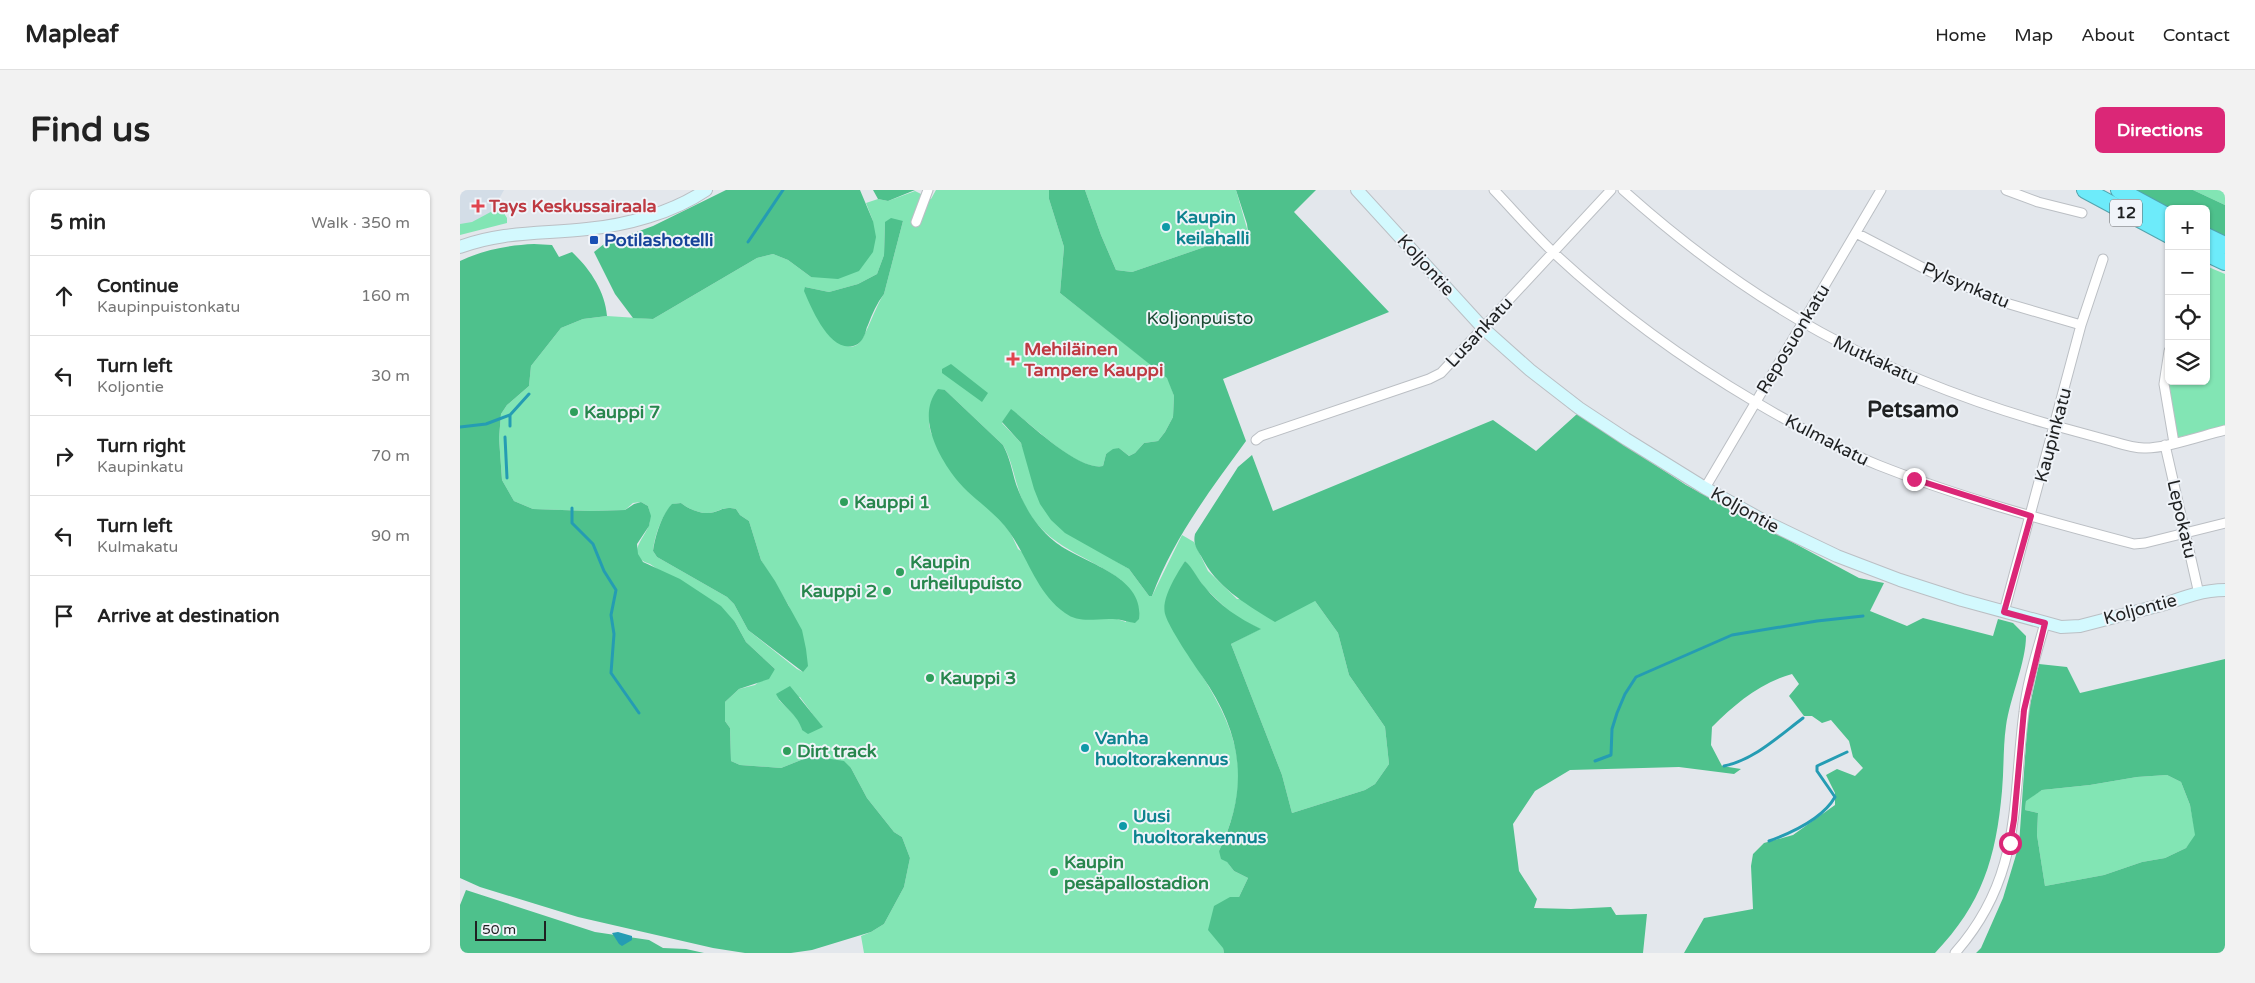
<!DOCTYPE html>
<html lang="en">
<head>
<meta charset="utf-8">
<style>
  :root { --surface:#fff; --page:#f2f2f2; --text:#222; --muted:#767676; --line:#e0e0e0; --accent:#db2777 }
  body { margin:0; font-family:"Varela Round",sans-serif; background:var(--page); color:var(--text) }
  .controls { position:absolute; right:15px; top:15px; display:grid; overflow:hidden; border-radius:8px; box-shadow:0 1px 4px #0004 }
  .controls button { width:45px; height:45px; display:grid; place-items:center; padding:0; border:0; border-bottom:1px solid var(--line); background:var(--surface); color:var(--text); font:25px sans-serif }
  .scale { position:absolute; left:15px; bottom:12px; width:71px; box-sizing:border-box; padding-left:5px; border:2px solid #1f2122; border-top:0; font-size:14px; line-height:18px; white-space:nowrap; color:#1f2122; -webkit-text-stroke:4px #f0f4f9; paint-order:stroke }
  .stop { position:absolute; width:15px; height:15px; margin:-11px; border:4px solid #db2777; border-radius:50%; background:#fff }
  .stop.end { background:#db2777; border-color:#fff; box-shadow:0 1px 5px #0008 }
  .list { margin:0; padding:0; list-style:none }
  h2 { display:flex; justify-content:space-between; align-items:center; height:65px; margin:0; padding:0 20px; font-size:21px }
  h2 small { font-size:16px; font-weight:400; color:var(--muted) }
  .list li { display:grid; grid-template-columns:32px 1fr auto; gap:15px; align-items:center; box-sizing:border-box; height:80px; padding:0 20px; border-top:1px solid var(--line) }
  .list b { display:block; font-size:19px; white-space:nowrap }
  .list p { margin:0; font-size:16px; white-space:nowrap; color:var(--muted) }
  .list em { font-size:16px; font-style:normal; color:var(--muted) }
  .icon { flex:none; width:28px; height:28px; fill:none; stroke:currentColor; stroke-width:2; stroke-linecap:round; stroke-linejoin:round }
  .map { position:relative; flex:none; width:1765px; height:763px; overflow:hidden; border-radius:8px }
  header { display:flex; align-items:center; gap:30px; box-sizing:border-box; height:70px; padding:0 25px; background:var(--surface); border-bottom:1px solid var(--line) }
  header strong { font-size:24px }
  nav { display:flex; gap:28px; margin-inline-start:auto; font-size:18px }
  .intro { display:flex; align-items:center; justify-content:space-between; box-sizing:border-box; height:120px; padding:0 30px }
  h1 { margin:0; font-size:35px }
  .button { padding:12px 22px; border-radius:8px; background:var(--accent); color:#fff; font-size:18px; font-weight:700 }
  main { display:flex; gap:30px; padding:0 30px }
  aside { flex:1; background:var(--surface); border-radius:8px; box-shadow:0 1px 4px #0004 }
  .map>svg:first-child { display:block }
  .built { fill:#d3dde7 }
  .green { fill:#82e5b4; fill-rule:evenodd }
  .forest { fill:#4ec18c; fill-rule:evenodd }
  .water { fill:#259cb3 }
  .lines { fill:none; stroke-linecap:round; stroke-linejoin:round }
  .stream { stroke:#259cb3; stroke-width:3 }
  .street-casing { stroke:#bbbfc4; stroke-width:11 }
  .secondary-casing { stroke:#bbbfc4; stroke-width:14 }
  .highway-casing { stroke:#52a4ae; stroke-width:18 }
  .street { stroke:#fff; stroke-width:9 }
  .secondary { stroke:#d3f9fe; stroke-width:12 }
  .highway { stroke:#6debfa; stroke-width:16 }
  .route { stroke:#db2777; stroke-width:6 }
  .health-dot { fill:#e0444e; stroke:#f0f4f9; stroke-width:2 }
  .culture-dot { fill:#0f9aa8; stroke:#f0f4f9; stroke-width:2 }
  .transit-dot { fill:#1a4fb4; stroke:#f0f4f9; stroke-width:2 }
  .leisure-dot { fill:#2e9e5b; stroke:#f0f4f9; stroke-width:2 }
  .labels { text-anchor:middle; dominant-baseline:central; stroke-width:4; stroke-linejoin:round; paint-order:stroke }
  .shield { fill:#f0f4f9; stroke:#5e6062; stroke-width:1 }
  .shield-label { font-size:16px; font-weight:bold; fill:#1f2122 }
  .health-label { font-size:18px; font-weight:bold; fill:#be3a42; stroke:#f0f4f9; text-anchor:start }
  .culture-label { font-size:18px; font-weight:bold; fill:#0d838f; stroke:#f0f4f9; text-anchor:start }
  .transit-label { font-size:18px; font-weight:bold; fill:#164399; stroke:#f0f4f9; text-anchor:start }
  .street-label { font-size:18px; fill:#1f2122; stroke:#f0f4f9 }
  .park-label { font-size:18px; fill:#1b4a34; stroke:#f0f4f9 }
  .leisure-label { font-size:18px; font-weight:bold; fill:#27864d; stroke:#f0f4f9; text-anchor:start }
  .district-label { font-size:22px; font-weight:bold; fill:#1f2122; stroke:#f0f4f9 }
</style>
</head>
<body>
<header>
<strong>Mapleaf</strong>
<nav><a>Home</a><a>Map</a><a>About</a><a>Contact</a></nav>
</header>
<div class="intro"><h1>Find us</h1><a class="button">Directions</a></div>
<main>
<aside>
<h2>5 min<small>Walk · 350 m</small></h2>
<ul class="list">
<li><svg class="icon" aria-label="ahead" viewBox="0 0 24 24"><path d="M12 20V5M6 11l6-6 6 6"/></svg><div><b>Continue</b><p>Kaupinpuistonkatu</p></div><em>160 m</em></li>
<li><svg class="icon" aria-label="left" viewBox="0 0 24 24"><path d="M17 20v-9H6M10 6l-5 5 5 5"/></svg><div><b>Turn left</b><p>Koljontie</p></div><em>30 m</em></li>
<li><svg class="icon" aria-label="right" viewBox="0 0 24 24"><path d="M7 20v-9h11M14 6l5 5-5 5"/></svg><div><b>Turn right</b><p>Kaupinkatu</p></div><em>70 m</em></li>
<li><svg class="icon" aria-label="left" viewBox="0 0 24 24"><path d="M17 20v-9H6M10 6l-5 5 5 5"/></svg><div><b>Turn left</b><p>Kulmakatu</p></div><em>90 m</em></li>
<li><svg class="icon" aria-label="arrive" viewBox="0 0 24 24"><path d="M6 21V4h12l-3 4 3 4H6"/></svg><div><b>Arrive at destination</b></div></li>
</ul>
</aside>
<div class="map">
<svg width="1765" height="763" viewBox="0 0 1765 763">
  <rect width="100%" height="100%" fill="#e3e7ec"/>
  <path class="built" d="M0,0h44l-18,32 -26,7z"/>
  <path class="green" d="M476,0h113v9l15,48 -4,46 108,85 6,18 -1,21 -8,15 -7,9 -14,2 -9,10 -6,3 -10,-8 -13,6 -3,12c-27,5 -69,-41 -92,-56l-9,13 19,20 5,13 88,104 15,9 20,27h3l30,-61 12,7 14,29 29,28 78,2 23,32 11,42 36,52 4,37 -14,20 -10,6 -73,23 -10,-38 -51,-131 29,-15 -26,-13 -29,-28 -20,-27 -19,39 -1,13c47,88 104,133 54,238l15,20 14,7 -9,19 -16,51 1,5h-360l-3,-17 10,-4 13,-8 20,-37 6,-29 -8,-21 -8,-5 -27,-34 -16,-30 -40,-12 -30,12 -41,-3 -9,-4 -1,-33 -5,-7v-19l14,-13 16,-4 20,-16 -29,-27 -11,-20 -85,-58c-26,-8 -6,-25 -1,-39 2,-7 1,-12 -1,-19l-7,-4 -8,1 -8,7 -35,1 -57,-2 -19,-8 -12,-21 -3,-42 2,-24 6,-9 22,-19 2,-20 30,-38 22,-9 24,-3 46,3 104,-61 16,-4 15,6 23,17 62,-56 -7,-18 12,-4 10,2 27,-10 16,8zM443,31l-19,73c-8,11 -19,45 -26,50 -6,5 -12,2 -19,-1l-34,-56 24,5 29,-8 19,-10 7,-19 1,-33zM485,200l58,55c11,19 12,41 22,61 21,41 62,49 96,74l5,42 -12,-4 -96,-69 -7,-15 -12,-16 -42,-39 -26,-46 -2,-9zM221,313c6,5 19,11 27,10 11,0 14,-8 28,-4l4,6 9,6 12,39 28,46 14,66 -6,-3 -49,-39 -14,-26 -7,-7 -70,-40 -4,-6c1,-14 9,-37 20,-47zM340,507l22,30 -20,3 -2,-9 -21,-21z
    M625,0h151l12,42 -116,40 -16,-2 -15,-35z
    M1733,0h32v15z
    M40,17l7,11v5l-47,12v-11l12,-2z
    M1746,76l19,8v152l-49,12 -7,-43v-14h37z
    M1707,585l14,7 9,23 6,31 -10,12 -21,10 -23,4 -38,13 -59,11 -8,-51 1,-22 -13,-3 1,-10 16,-10 48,-5 47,-8z"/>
  <path class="forest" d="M266,0h134l13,31 3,16 -3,15 -14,19 -21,8 -27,-2 -23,-17 -15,-6 -16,4 -104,61 -20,-1 -18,-24 -21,-42 10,-8 49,-18z
    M413,0h42l-27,11 -10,-2z
    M589,0h36l16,45 15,35 16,2 116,-40 -1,-8 -11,-34h80l-22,22 95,100 -166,67 23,62c-35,48 -73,98 -94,155h-3l-20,-27 -64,-36 -14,-13 -11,-16 -6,-15 -13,-46 -19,-21 9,-13c21,16 67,62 92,57l3,-12 7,-5 6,-1 10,8 6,-3 9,-10 14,-2 7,-9 8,-15 1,-21 -7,-18 -107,-85 4,-46 -15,-48z
    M1674,0h59l32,15v31l-19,-9v-18h-35z
    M431,28l12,3 -19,73c-7,9 -12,20 -16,31 -2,3 -2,8 -4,11 -2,5 -6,9 -11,10 -24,6 -42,-39 -49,-55l1,-4 24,5 29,-8 19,-10 7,-19 1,-33z
    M74,54l18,1 7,12 13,-5c18,17 33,39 35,64l-24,3 -22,9 -30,38 -2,20 -22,19 -6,9 -2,24 3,42 12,21 19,8 57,2 35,-1 9,-6 7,-2 7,4 3,10 -2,10 -12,18 1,10 5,8 37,17 41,27 14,16 11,20 29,27 -6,10 -30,10 -14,13v19l5,7 1,33 9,4 41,3 30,-12 33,5 7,7 16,30 27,34 8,5 8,21 -6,29 -20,37 -13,8 -59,18 -21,3h-46l-32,-5 -135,-31 -98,-30 -20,-9v-617c23,-11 49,-16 74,-17z
    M491,174l37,29 -6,9 -40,-29v-4z
    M478,199l7,1 58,55c7,13 9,26 13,39 8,23 20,42 38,57 26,22 91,33 85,78l-4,4c-7,-1 -15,-4 -22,-4 -17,-1 -33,5 -48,-6 -28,-20 -36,-53 -55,-80 -15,-22 -38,-34 -54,-54 -18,-23 -40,-63 -18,-90z
    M1117,224l109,71 173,93 25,5 -14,28 37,15 16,-8 70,18 5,-17 15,4 13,13c0,26 -16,62 -20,90 -3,21 -2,43 -4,65 -6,67 -20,113 -67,162h-251l20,-35 49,-9 -2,-43 2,-12 11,-11 29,-8 42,-30v-12l-9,-18 11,-6 18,7 8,-8 -10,-11 -4,-16 -18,-21 -9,3 -10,-7h-8l-15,-20 10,-12 -7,-10c-32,9 -57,30 -80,53l-1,18 11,21 19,3 -7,5 -55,-7 -109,3 -35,21 -22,33 6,47 18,28 -3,9 37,1 40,-2 5,8 31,-1 -4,39h-419l-1,-5 -15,-18 6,-24 16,-9h9l9,-19 -14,-7 -7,-9 -6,-3 -2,-8c31,-64 23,-118 -17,-175 -9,-13 -33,-48 -37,-62 -4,-16 12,-40 20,-53 8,7 12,17 19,25 16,20 34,32 57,43l-30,15 51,131 10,38 73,-23 10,-6 14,-20 -4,-37 -36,-52 -11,-42 -23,-32 -40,21c-29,-18 -58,-34 -74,-66 -5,-8 -8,-13 -6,-22l43,-67 14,-12 21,56 220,-91 43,31z
    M221,313c6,5 19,11 27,10 12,0 14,-8 28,-4l4,6 9,6 12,39 14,21 27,49 4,19 2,17 -5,6 -55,-42 -14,-26 -7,-7 -70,-40 -4,-6c2,-15 9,-37 19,-47z
    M1765,469v294h-249l5,-5 22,-50 16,-53 9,-131 11,-50 28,3 13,26zM1707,585l14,7 9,23 5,30 -9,13 -21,10 -23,4 -38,13 -59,11 -8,-51 1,-22 -13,-3 1,-9 16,-11 48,-5 47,-8z
    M330,496l33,41 -15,7 -6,-4c-4,-16 -19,-22 -26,-36z
    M6,700l129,42 54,8 14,8 23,1 18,4h-244v-48z"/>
  <path class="water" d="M158,742l14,4v4l-10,6 -3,-2 -7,-11z"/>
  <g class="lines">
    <path class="stream" d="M288,52l35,-52
      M50,236v-11
      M0,237l26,-3 24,-9 19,-21
      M45,247l2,41
      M112,318v15l21,21 11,27 12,19 -5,25 3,19 -3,39 28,40
      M1135,571l16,-6 1,-26 5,-16 8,-19 11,-17 96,-42 85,-14 46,-5
      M1264,576c30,-6 55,-30 79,-48
      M1309,651c22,-8 54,-23 66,-44l-18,-26v-5l30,-14"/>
    <g class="street-casing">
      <path id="street" d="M1034,0c20,21 39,43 60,63 62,58 130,107 203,150 39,23 79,45 121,62 83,33 169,56 256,79l11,-1 80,-20
        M1163,0c129,116 256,185 422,233 22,6 44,12 66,18 10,3 22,7 33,7 20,1 60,-13 81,-18
        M1546,0l32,12 44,11
        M456,32l12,-32
        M1396,43l75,39 75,31 75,22
        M1709,161l-5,33 10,59
        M796,250l5,-4 168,-57 12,-6 170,-183
        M1705,255l34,149
        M1245,298l176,-298
        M1544,422l77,-287 22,-66
        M1495,763c67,-76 57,-148 69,-241 3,-30 13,-60 21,-89"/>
    </g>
    <g class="secondary-casing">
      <path id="secondary" d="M897,0l127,139 46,41 49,38 47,31 79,49 61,34 71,34 63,24 62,20 99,27 19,-1 85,-22c19,-7 39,-14 60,-14
        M0,57c42,-16 84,-13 127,-18 40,-4 85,-16 119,-39"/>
    </g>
    <g class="highway-casing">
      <path id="highway" d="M1625,0l84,45
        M1659,0l50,27
        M1746,46l19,9
        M1746,63l19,9"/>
    </g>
    <use href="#street" class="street"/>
    <use href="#secondary" class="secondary"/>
    <use href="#highway" class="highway"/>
  </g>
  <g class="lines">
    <path class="route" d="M1454,289l117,37 -27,96 41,11 -21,87 -10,110 -4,23"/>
  </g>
  <g class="health-dot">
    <path d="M15.5 8.5h5v5h5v5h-5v5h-5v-5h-5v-5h5z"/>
    <path d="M550.5 161.5h5v5h5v5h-5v5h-5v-5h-5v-5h5z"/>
  </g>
  <g class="culture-dot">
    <circle cx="706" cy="37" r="5"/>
    <circle cx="625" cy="558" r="5"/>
    <circle cx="663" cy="636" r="5"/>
  </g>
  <rect class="transit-dot" x="129" y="45" width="10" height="10" rx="2.5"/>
  <g class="leisure-dot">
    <circle cx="114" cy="222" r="5"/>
    <circle cx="384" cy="312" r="5"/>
    <circle cx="440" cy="382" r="5"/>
    <circle cx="427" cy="401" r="5"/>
    <circle cx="470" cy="488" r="5"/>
    <circle cx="327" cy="561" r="5"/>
    <circle cx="594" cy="682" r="5"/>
  </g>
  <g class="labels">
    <rect class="shield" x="1650" y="9.5" width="32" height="27" rx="4"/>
    <g class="shield-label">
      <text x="1666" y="23">12</text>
    </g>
    <g class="health-label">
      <text x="29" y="16">Tays Keskussairaala</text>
      <text x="564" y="159">Mehiläinen<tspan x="564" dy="21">Tampere Kauppi</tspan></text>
    </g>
    <g class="culture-label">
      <text x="716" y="27">Kaupin<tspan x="716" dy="21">keilahalli</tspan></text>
      <text x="635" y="548">Vanha<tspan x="635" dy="21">huoltorakennus</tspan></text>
      <text x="673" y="626">Uusi<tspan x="673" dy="21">huoltorakennus</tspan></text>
    </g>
    <g class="transit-label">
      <text x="144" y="50">Potilashotelli</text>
    </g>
    <g class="street-label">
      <text transform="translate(966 75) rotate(48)">Koljontie</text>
      <text transform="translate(1506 95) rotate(23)">Pylsynkatu</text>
      <text transform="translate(1019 142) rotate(-47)">Lusankatu</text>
      <text transform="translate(1333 149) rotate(-59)">Reposuonkatu</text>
      <text transform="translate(1416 170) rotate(25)">Mutkakatu</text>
      <text transform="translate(1593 245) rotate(-75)">Kaupinkatu</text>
      <text transform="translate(1367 250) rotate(27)">Kulmakatu</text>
      <text transform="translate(1285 320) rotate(29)">Koljontie</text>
      <text transform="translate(1722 329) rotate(77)">Lepokatu</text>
      <text transform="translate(1680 419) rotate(-15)">Koljontie</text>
    </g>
    <g class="park-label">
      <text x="740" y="128">Koljonpuisto</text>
    </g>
    <g class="leisure-label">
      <text x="124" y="222">Kauppi 7</text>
      <text x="394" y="312">Kauppi 1</text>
      <text x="450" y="372">Kaupin<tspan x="450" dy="21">urheilupuisto</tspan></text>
      <text x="417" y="401" text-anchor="end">Kauppi 2</text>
      <text x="480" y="488">Kauppi 3</text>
      <text x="337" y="561">Dirt track</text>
      <text x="604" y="672">Kaupin<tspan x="604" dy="21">pesäpallostadion</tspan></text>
    </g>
    <g class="district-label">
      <text x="1453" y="220">Petsamo</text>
    </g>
  </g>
</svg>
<div class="controls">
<button>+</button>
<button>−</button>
<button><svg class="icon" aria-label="locate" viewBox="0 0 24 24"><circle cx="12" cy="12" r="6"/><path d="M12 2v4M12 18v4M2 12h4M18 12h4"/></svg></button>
<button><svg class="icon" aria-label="layers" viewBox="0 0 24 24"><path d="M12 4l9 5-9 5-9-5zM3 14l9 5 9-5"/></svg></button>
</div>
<div class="scale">50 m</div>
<div class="stop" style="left:1550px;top:653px"></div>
<div class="stop end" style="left:1454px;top:289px"></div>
</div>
</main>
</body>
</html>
